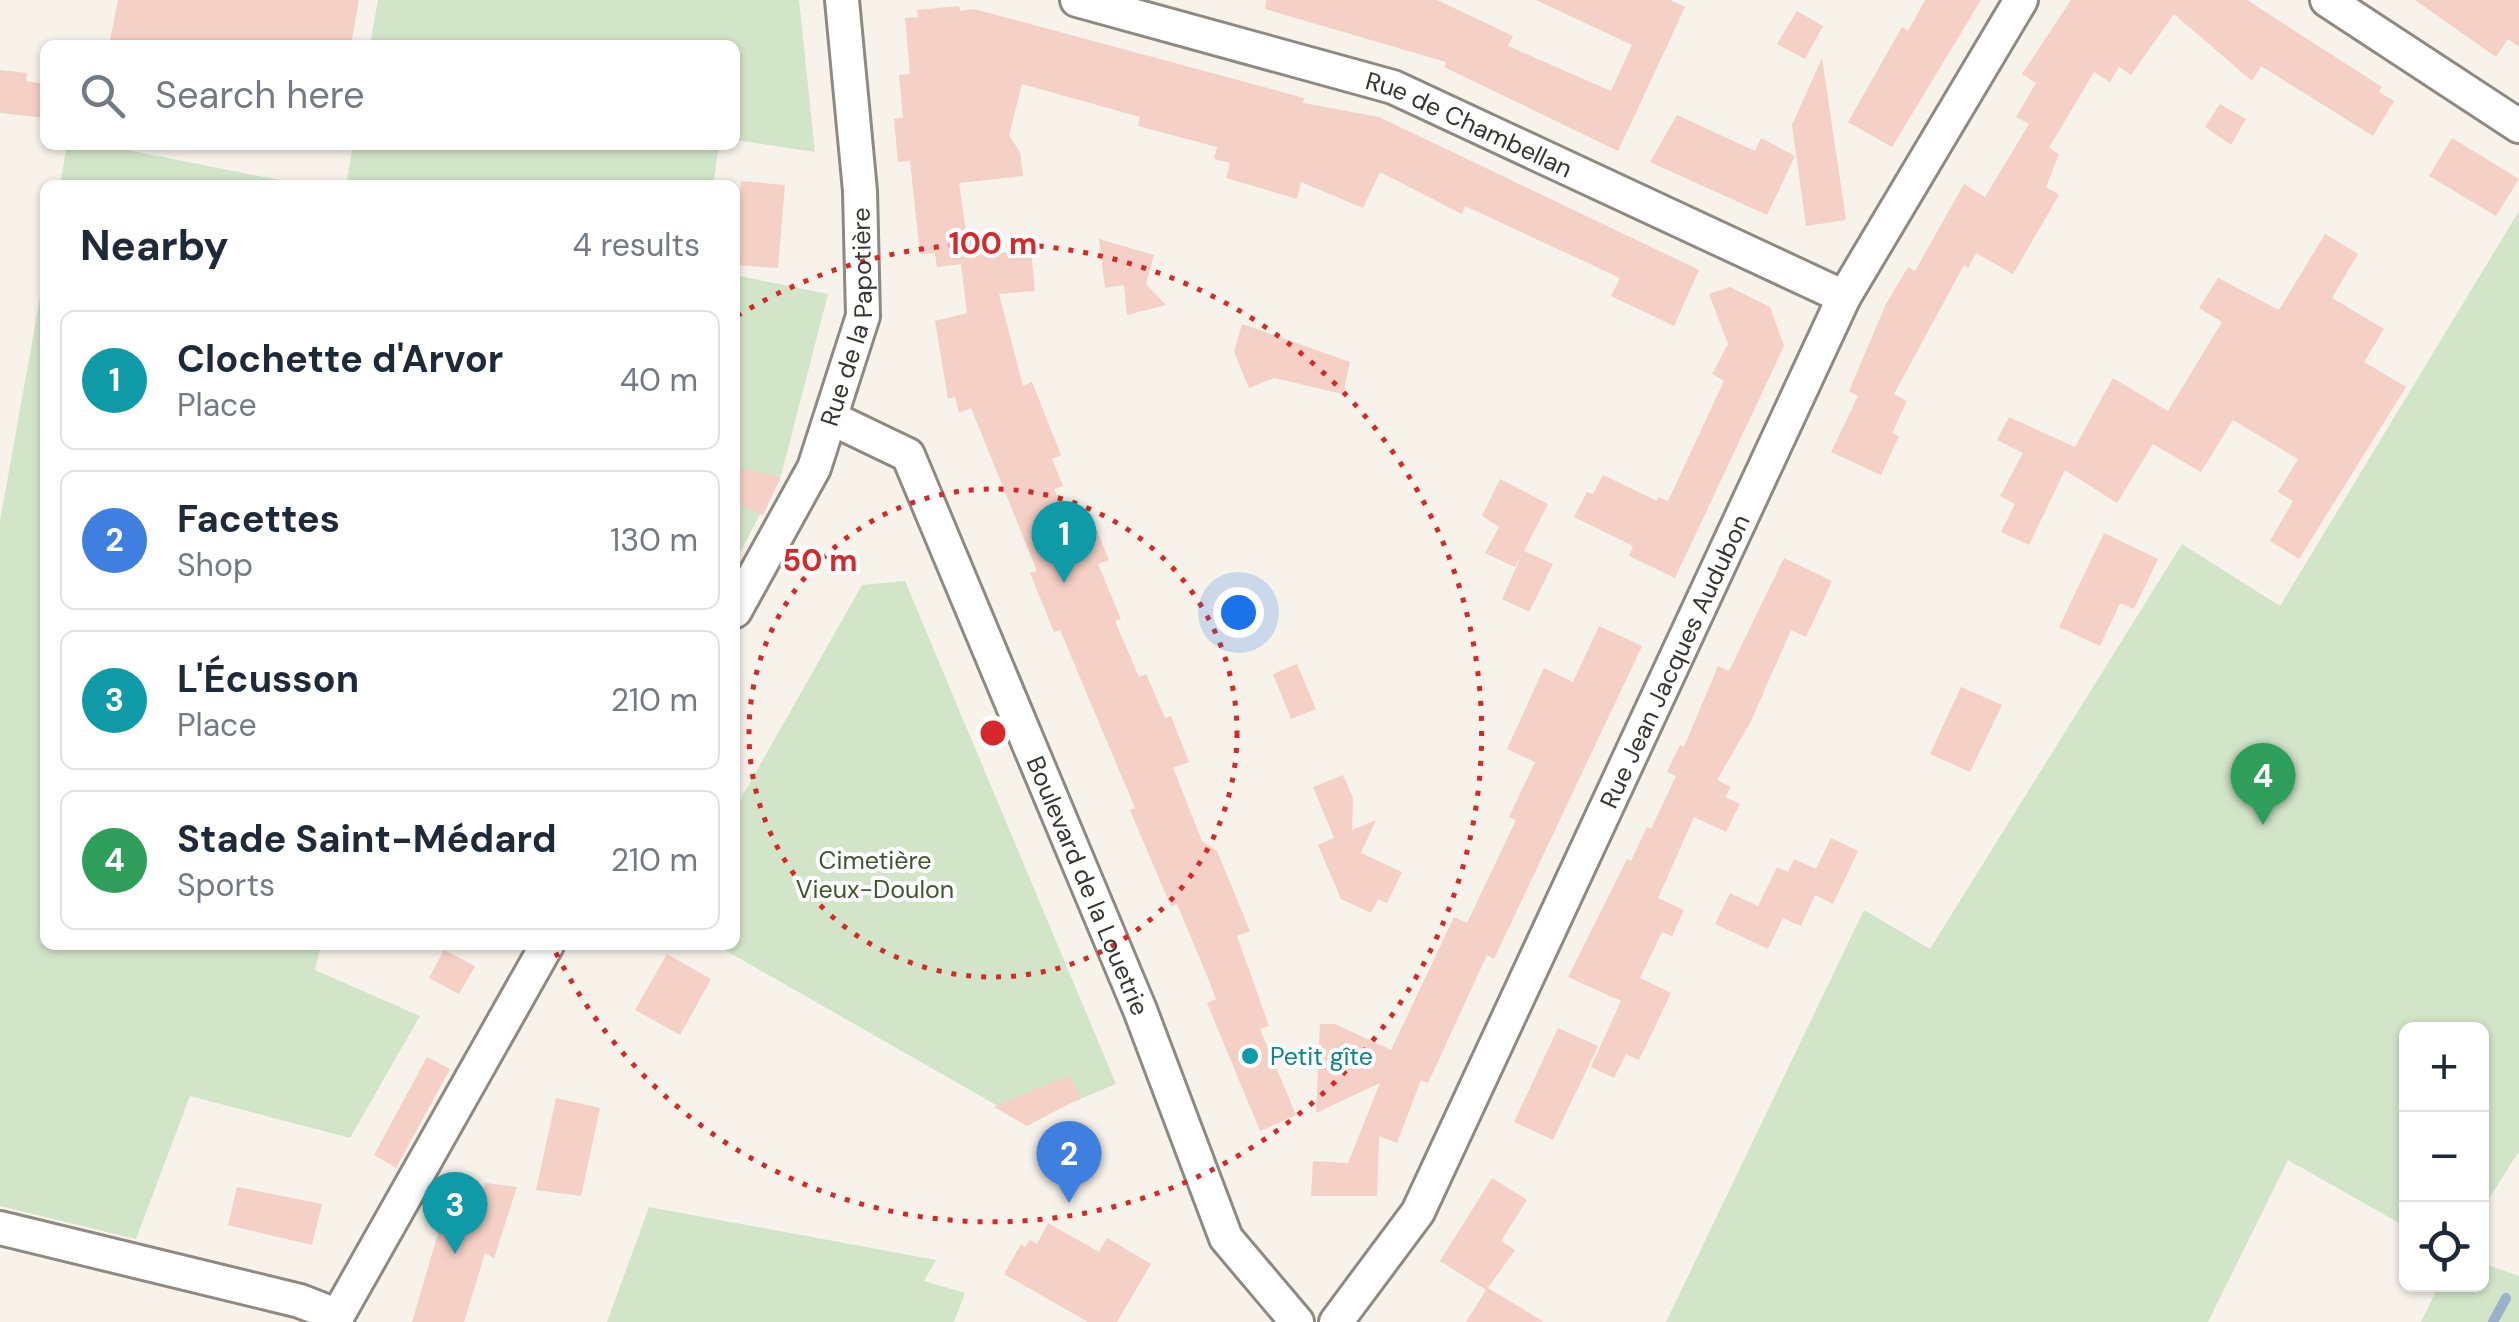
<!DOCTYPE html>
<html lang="en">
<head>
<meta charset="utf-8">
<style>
  :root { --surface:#fff; --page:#f6f6f7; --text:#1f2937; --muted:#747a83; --line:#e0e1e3; --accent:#0b8043 }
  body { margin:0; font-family:"DM Sans",sans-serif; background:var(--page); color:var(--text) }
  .controls { position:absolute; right:30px; bottom:30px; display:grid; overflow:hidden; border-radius:15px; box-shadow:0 2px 8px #0004 }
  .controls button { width:90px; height:90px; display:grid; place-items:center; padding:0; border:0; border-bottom:2px solid var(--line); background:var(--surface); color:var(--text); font:50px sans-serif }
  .you { position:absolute; left:1238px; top:612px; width:35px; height:35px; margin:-25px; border:8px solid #fff; border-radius:50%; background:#1a73e8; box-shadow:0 0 0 15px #1a73e833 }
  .badge { display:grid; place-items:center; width:65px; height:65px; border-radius:50%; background:var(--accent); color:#fff; font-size:32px; font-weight:700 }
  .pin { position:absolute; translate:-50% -82px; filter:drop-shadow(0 2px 5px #0008) }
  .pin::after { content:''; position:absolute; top:52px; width:35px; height:30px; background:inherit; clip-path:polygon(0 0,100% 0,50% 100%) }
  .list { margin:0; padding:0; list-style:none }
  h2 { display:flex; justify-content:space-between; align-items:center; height:130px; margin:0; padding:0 40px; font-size:42px }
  h2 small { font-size:32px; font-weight:400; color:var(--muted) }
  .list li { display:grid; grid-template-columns:65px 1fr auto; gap:30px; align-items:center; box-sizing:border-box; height:140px; margin:0 20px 20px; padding:0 20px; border:2px solid var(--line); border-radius:15px }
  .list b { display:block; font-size:38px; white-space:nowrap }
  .list p { margin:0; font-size:32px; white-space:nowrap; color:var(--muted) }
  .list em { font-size:32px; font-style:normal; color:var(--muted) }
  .icon { flex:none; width:55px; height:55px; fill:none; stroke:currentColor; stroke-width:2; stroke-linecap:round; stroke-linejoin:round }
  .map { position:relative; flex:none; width:2519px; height:1322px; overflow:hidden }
  .search { position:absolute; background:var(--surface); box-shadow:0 2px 8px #0004; left:40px; top:40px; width:700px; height:110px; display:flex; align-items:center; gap:25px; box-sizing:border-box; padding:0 35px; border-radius:15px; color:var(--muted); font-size:38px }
  .panel { position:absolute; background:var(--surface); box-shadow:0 2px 8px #0004; left:40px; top:180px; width:700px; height:770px; border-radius:15px }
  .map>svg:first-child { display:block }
  .green { fill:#d3e5c9 }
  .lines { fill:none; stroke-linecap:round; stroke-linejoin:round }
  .stream { stroke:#9ab1ca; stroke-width:10 }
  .building { fill:#f5d0c6 }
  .minor-casing { stroke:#8e8982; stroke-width:38 }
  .minor { stroke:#fff; stroke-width:32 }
  .ring { fill:none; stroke:#d62828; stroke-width:5; stroke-dasharray:5 10 }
  .culture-dot { fill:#0f9aa8; stroke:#fff; stroke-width:4 }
  .labels { text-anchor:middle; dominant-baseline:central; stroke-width:8; stroke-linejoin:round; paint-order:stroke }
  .street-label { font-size:25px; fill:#373431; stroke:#fff }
  .park-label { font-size:25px; fill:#3b562b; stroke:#fff }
  .culture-label { font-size:25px; fill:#0d838f; stroke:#fff; text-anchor:start }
  .centre { fill:#d62828; stroke:#fff; stroke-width:5 }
  .ring-label { font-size:30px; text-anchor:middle; font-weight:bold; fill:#d62828; stroke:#fff; stroke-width:8; stroke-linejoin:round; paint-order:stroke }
</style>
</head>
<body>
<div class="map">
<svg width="2519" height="1322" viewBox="0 0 2519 1322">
  <rect width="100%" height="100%" fill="#f7f2ea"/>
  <path class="green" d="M378,0h421l16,152 -80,-12v-95h-365z
    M67,145h35l202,40h-244z
    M353,145h366l-6,40h-367z
    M2519,211v940l-37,59v-180h-76v197l-118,-67 -80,162h-542l198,-412 66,39 252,-405 98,62z
    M45,270v675h276l-6,25 105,46 -70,122 -160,-42 -54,143 -136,-33v-685z
    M735,275l93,19 -46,178 -47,90z
    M905,581l211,503 -90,38 -310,-177h19v-136l127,-224z
    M649,1207l287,53 -12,21 41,12 -11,29h-347z
    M2482,1263l37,13v46h-98l18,-37 43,-1z"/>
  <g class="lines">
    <path class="stream" d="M2493,1322l13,-24"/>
  </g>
  <path class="building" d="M118,0h241l-8,45h-242z
    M1266,0h171l76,36 -5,10 103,45 21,-46 -96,-45h134l15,7 -67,144 -174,-84 2,-5 -181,-53z
    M1925,0h56l-89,147 -44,-25 54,-95 6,4z
    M2071,0h176l135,87 -3,5 15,9 -21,35 -112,-70 -9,15 -78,-67 -43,61 -12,-8 -9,15 -16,-10 -45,76 10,6 -13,33 13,8 -46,79 -37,-21 -8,15 -4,-3 -70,129 13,7 -15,32 7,3 -18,39 -50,-23 27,-56 -9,-5 37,-87 22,-37 7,4 49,-87 21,13 44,-73 -13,-7 20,-34 -14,-9z
    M2415,0h104v47l-11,-8 -12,18z
    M959,6l1,5 14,-2 330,89 -1,5 76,14 320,153 -25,56 -63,-30 9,-18 -155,-72 -3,8 -82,-42 -17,36 -62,-26 -4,17 -71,-21 4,-15 -16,-4 3,-12 -79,-21 2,-9 -118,-33 -13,51 11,17 3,24 -64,7 8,56 6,-1 3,17 55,-5 4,41 -36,3 24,92 9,-4 29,73 -9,4 11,27 -9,3 21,46 20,-9 14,34 -11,4 23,55 -6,2 24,56 7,-3 19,44 6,-2 18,46 -16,6 29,73 15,10 33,80 -13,5 32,90 -9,3 36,86 -36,16 -53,-128 9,-4 -6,-16 -33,-79 -6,2 -22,-51 -19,-45 5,-2 -75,-178 -6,2 -24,-59 7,-2 -66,-163 -12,5 -4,-16 -7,2 -13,-78 32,-8 -6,-49 -24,3 -2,-14 -15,1 -10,-93 -12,1 -4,-43 9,-1 -4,-43 11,-1 -5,-56 13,-1 -1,-7z
    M1797,11l26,15 -18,33 -28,-15z
    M1822,58l24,162 -40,6 -14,-101z
    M0,70l27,3 -1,8 19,3v34l-45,-5z
    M2220,104l26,15 -15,26 -26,-18z
    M1677,115l78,36 6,-13 34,18 -28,59 -117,-53z
    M2452,138l67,41 -23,37 -67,-40z
    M741,181l44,4 -7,83 -43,-3v-52h4z
    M2325,234l33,20 -26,44 52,31 -20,33 42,25 -107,172 -29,-18 23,-40 -15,-9 20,-33 -65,-39 -32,52 -48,-28 -36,59 -52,-33 -36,75 -28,-13 14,-28 -15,-8 23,-43 -26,-13 12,-23 66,30 38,-69 55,33 54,-89 -23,-14 19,-30 61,32z
    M1099,239l55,16 -8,29 20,21 -39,10 -3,-30 -19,3z
    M1730,287l40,20 14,39 -109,232 -46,-22 4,-10 -59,-29 13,-25 6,2 10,-19 54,26 1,-4 10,4 56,-120 -12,-7 16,-30 -19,-50z
    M1242,324l108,38 -7,32 -69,-16 -25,10 -15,-36z
    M735,467l46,10 -18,38 -28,-12z
    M1500,479l48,25 -24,47 29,13 -24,48 -27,-13 20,-45 -7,13 -30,-14 14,-26 -17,-11z
    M2104,533l54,26 -24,50 -14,-6 -20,43 -41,-19z
    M1784,558l48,23 -26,56 -15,-7 -41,93 -33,57 14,7 -6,10 15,7 -14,28 -32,-15 -36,81 26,12 -12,26 -10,-4 -22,46 31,15 -32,67 -13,-6 -12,24 -23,-11 30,-66 -53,-24 59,-118 4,2 16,-34 4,2 25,-53 -9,-4 13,-27 4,2 34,-81 11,5z
    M1599,626l43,20 -148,313 -7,-4 -59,128 -7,-3 -24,63 -18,-7 -2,60h-66l2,-35 35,2 32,-80 -64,30 4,-89h15l56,26 63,-133 13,6 49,-103 -7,-3 26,-55 -28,-13 37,-81 29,14z
    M1297,664l19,45 -25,10 -18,-45z
    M1961,687l41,18 -32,67 -40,-18z
    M1343,775l10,23 -1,32 24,-10 -15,33 41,19 -15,31 -9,-4 -7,14 -30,-14 -23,-54 16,-7 -21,-51z
    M1831,838l27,13 -25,53 -18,-9 -14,31 -18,-8 -15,31 -53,-25 15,-31 28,13 19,-39 11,5 6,-13 22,10z
    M444,950l31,16 -16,28 -30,-16z
    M667,954l44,25 -31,56 -45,-25z
    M1558,1028l40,18 -45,94 -39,-18z
    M427,1057l23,12 -54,99 -22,-13z
    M1070,1075l10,23 -53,28 -33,-19z
    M556,1098l44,10 -19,88 -45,-6z
    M1492,1178l35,22 -26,41 14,9 -27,38 56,34h-78l20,-32 -46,-29z
    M485,1183l32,4 -23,71 -9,-5 -21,69h-52l30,-102 29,8z
    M237,1187l85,17 -10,41 -84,-20z
    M1048,1223l51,29 8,-14 44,26 -34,58h-29l-84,-48 17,-30 4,3 5,-7 7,4z"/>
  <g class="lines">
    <g class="minor-casing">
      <g id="minor">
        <path id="s1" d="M1077,0l316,87 451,210"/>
        <path d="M2327,0l192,126"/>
        <path id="s2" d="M833,419l75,36 232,555 86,228 71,84"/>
        <path id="s3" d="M735,611l79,-143 49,-152 -3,-125 -18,-191"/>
        <path d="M0,1228l300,73 38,15"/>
        <path d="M334,1322l213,-377"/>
        <path id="s4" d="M1336,1322l82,-110 426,-915 177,-297"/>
      </g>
    </g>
    <use href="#minor" class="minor"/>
  </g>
  <g class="ring">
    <circle cx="993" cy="733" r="244"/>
    <path d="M737 316A489 489 0 1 1 553 947"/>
  </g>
  <circle class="culture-dot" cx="1250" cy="1056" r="10"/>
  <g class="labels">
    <g class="street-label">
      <text stroke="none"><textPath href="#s1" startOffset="412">Rue de Chambellan</textPath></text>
      <text stroke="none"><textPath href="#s3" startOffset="320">Rue de la Papotière</textPath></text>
      <text stroke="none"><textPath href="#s4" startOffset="745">Rue Jean Jacques Audubon</textPath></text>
      <text stroke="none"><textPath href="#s2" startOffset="550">Boulevard de la Louetrie</textPath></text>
    </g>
    <g class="park-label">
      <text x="875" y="860">Cimetière<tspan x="875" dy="29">Vieux-Doulon</tspan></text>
    </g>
    <g class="culture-label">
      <text x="1270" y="1056">Petit gîte</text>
    </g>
  </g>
  <circle cx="993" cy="733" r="15" class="centre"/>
  <g class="ring-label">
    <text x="993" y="254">100 m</text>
    <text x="820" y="571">50 m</text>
  </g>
</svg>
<div class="controls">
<button>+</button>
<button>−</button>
<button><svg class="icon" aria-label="locate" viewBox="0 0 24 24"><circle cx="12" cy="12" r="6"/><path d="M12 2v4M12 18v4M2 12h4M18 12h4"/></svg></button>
</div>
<div class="you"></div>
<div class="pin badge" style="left:1064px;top:583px;background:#0f9aa8">1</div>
<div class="pin badge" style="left:1069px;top:1203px;background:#3f7fe0">2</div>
<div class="pin badge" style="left:455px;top:1254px;background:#0f9aa8">3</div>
<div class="pin badge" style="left:2263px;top:825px;background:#2e9e5b">4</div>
<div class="search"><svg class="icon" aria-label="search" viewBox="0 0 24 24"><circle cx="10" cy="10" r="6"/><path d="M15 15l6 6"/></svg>Search here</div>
<section class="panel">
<h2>Nearby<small>4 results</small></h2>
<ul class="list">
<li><span class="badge" style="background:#0f9aa8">1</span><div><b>Clochette d'Arvor</b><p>Place</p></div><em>40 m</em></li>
<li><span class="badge" style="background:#3f7fe0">2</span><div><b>Facettes</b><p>Shop</p></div><em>130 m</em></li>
<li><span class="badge" style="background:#0f9aa8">3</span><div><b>L'Écusson</b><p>Place</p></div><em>210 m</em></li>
<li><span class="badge" style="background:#2e9e5b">4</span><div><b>Stade Saint-Médard</b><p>Sports</p></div><em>210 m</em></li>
</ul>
</section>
</div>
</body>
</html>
